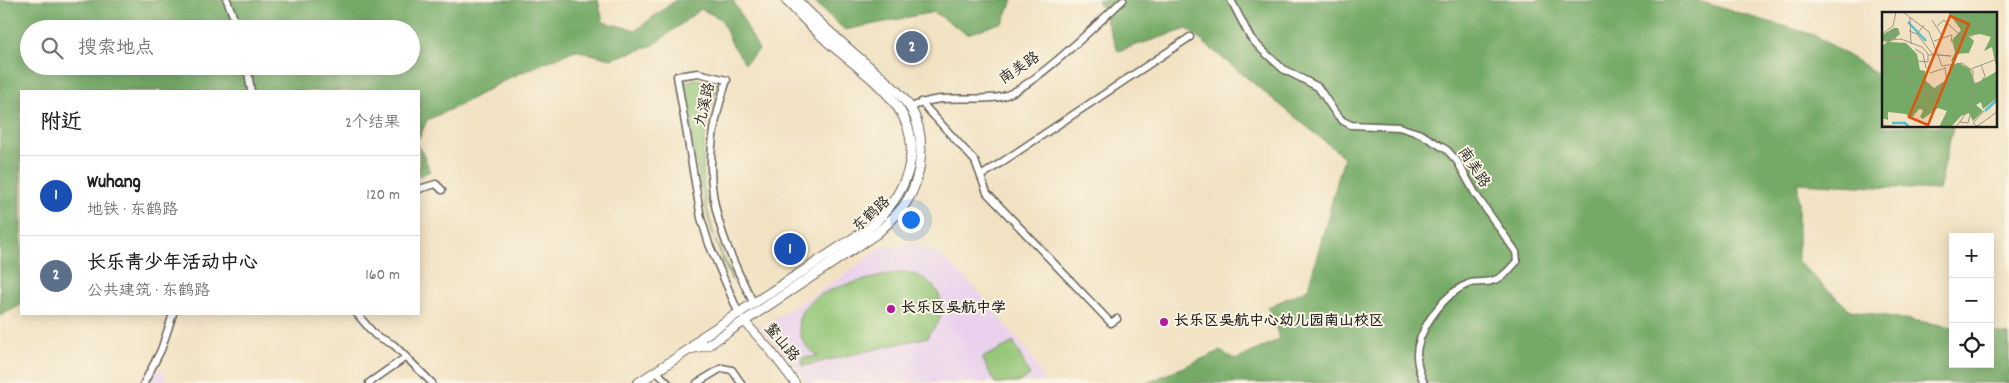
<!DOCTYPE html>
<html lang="zh">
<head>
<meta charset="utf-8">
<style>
  :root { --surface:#fff; --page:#f2f2f2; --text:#202124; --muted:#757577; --line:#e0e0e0; --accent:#2563eb }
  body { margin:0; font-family:Dekko,"LXGW WenKai TC",sans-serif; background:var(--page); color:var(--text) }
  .controls { position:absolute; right:15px; bottom:15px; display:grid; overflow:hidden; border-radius:0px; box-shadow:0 2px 12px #0003 }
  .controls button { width:45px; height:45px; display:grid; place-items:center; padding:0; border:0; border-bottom:1px solid var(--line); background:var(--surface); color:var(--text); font:25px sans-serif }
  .you { position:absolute; left:910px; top:219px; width:18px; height:18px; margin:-12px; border:4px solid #fff; border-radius:50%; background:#1a73e8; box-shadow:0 0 0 8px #1a73e833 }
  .badge { display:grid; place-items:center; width:32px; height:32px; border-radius:50%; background:var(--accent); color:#fff; font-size:16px; font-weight:700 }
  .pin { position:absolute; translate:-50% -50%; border:2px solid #fff; box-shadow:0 1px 5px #0006 }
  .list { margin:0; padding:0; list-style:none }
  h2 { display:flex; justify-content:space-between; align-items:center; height:65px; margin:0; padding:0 20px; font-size:21px }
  h2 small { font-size:16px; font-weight:400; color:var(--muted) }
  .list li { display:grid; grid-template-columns:32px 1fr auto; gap:15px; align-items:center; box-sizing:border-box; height:80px; padding:0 20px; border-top:1px solid var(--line) }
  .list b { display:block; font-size:19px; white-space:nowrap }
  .list p { margin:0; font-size:16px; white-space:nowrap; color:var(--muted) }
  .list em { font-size:16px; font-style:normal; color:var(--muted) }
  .icon { flex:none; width:28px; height:28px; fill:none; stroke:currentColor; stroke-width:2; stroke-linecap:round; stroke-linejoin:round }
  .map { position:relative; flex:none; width:2009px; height:383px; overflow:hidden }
  .search { position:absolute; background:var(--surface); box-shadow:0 2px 12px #0003; left:20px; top:20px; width:400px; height:55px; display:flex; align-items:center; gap:12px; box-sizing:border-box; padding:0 18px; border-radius:28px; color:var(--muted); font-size:19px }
  .panel { position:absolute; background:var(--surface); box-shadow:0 2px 12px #0003; left:20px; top:90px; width:400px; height:225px; border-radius:0px }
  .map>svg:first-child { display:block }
  .built { fill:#e9d1ed }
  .green { fill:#91c475; stroke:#567048 }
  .forest { fill:#74aa66; stroke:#486341; fill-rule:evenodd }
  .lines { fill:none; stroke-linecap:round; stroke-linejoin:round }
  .minor-casing { stroke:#676156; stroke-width:9 }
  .tertiary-casing { stroke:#676156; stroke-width:10 }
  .secondary-casing { stroke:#676156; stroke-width:11 }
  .minor { stroke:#fff; stroke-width:6 }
  .tertiary { stroke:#fff; stroke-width:8 }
  .secondary { stroke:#fff; stroke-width:9 }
  .poi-dot { fill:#b5179e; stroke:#fcf5e5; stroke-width:2 }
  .labels { text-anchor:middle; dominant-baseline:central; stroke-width:4; stroke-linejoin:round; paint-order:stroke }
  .street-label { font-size:15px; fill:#1c1c1c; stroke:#fcf5e5 }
  .poi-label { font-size:15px; font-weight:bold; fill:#1c1c1c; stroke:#fcf5e5; text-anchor:start }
  .inset-river { fill:none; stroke:#54bfcf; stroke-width:2.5 }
  .inset-road { fill:none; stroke:#9c9380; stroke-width:1 }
  .view { fill:#de560d; fill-opacity:0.15; stroke:#de560d; stroke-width:2.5 }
  .inset-edge { fill:none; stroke:#1c1c1c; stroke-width:2.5 }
</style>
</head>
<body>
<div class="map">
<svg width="2009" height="383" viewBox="0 0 2009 383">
  <rect width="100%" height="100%" fill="#fcf5e5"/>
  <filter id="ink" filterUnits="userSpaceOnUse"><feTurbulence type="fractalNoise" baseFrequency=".02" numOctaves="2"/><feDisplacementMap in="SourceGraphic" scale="10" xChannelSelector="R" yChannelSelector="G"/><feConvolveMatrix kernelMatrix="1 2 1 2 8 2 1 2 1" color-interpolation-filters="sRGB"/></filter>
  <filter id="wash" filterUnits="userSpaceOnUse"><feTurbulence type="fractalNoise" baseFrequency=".0096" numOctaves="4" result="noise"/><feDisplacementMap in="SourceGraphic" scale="20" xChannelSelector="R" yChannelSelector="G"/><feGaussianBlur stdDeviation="1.12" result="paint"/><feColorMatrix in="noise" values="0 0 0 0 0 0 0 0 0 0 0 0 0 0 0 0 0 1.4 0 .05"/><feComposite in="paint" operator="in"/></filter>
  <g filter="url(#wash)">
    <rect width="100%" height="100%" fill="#f1e2c3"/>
    <path class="built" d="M915,244l22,10 14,11 26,25 53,65 15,27 -239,1 -10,-17 -36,-38 85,-53 37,-28z
      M163,369l4,14h-20l6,-11z"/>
    <path class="green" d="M695,79l24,5c-21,50 -20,103 -4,155 4,12 17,30 17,42 -31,-63 -38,-130 -48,-199z
      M903,272c34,3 54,38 25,62v3l-125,29 -1,-8 16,-2c-11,-6 -17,-15 -19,-28 -6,-41 76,-49 104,-56z
      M1014,342l16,34 -13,7h-22l-13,-25z"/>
    <path class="forest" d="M0,0h598l5,22 33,8 40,-30h57l26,50 -14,13 -13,-19 -11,-25 -20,-10 -49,37 -41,13 -36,-9 -64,27 -53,29 -31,14 -8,18v-47h-256l-5,-3 -2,3h-135v214l-21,11zM29,29h382v37h-382z
      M812,0h201l-10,22 -36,12 -33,-22 -89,18z
      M1098,0h596l120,35 69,42v49h70l-14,64 -141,-7v79l52,48 103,17v37h37v-32l19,3v48h-862l73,-32 16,9 44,-21 -12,-32 40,-18 36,-132 -157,-128 -69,22z
      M419,145l11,26 -11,5z"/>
  </g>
  <g filter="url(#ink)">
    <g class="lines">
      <g class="minor-casing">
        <path id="minor" d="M227,0l11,29
          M1231,0l19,37 11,12 22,20 35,18 18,27 7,7 8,4 48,2 22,7 26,16 10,11 19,34 40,57 1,9c-10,12 -18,21 -34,21 -5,0 -11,0 -15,2 -22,8 -45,40 -50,62 -3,13 1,25 6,37
          M247,66l4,25
          M921,102l54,59 12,32 124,130 6,-4
          M910,108c32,-16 58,-6 90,-11 29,-5 99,-75 123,-97
          M981,176l209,-139
          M419,189l17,-5 6,6
          M357,314l18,21 19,10 38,38
          M739,314l-30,-70 -8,-26 -24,-142 21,-3 29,7c-31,89 -15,143 27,224
          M656,371l12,12
          M144,383l17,-33 12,-36
          M369,383l37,-26
          M697,383l25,-15 10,2 9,13"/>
      </g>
      <g class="tertiary-casing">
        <path id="tertiary" d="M744,321l26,29 25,33"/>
      </g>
      <g class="secondary-casing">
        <path id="secondary" d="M690,349l18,-4 168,-111c11,-10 23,-20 31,-33 16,-26 19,-66 4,-92 -11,-18 -29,-31 -44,-44 -24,-21 -48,-41 -70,-65
          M638,383l52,-34 12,-12 167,-109c35,-31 59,-78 28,-122 -19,-26 -46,-44 -70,-65 -14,-13 -28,-27 -41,-41"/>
      </g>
      <use href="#minor" class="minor"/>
      <use href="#tertiary" class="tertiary"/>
      <use href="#secondary" class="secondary"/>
    </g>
  </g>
  <g class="poi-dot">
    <circle cx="891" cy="309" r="5"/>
    <circle cx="1164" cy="322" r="5"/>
  </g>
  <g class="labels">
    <g class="street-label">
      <text transform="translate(1020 69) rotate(-34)">南美路</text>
      <text transform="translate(706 105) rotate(-77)">九溪路</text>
      <text transform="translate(1473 168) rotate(57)">南美路</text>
      <text transform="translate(872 215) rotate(-42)">东鹤路</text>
      <text transform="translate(781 343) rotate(50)">鳌山路</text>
    </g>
    <g class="poi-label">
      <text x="901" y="309">长乐区吴航中学</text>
      <text x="1174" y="322">长乐区吴航中心幼儿园南山校区</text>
    </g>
  </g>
  <g transform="translate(1882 12)">
    <rect width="115" height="115" fill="#f1e2c3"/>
    <path d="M66,0h49v84l-1,3 -13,10 -2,-7 -5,3 7,6 -10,10 -4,-8 -8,3 -10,11h-12l8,-16 -9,-3 -15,11 -3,-2 3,-7 -4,-1 -8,10 -5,-5 -18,-2v8l-6,-2v-72l5,-4 -5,-2v-5l12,-7h4l2,6 -10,8 16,1 11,11 3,16 5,1 1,10 8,7 14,-9 2,-13 9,-3 11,6 5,15 22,-13 -5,-24 -8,4 7,-14 -11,-3 -11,2 5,5 -5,12 -13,1 -1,7h-4l4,-9 -3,-12 9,-10z" fill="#74aa66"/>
    <path class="inset-river" d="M26,10l18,19M103,99l12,-11M10,111h13l4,4"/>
    <path class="inset-road" d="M21,0l26,20 13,34 20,-3 11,8 -1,34 -16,22M74,0l40,24M28,6l1,26M50,8l11,17M55,14l7,-6 15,14 14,2M27,19l8,3 7,-9M0,22l11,-8 3,-14M35,22l17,22M0,29l19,-2 21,8 7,8h9M52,29l18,-6 -1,7M5,30l2,-8 9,-4 -3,10M33,37l8,5 3,14M56,43l13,1 -12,-1M4,46l11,-2 8,4 -2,19M35,49l11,1v-8M89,57l26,-10M48,61l15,-5M17,65l14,6 3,5h7l2,7 6,-1 16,-10 -2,-17M92,71h6l5,-7 -4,-11M78,110l8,1 2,-8M0,113l22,2M95,114l-4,-3 11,-12M94,115l21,-15"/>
    <path class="view" d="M68,4l19,8 -41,101 -19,-8z"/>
    <rect width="115" height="115" class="inset-edge"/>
  </g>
</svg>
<div class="controls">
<button>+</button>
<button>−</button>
<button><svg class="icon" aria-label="locate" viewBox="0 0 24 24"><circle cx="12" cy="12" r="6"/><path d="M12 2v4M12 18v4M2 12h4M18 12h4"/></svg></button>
</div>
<div class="you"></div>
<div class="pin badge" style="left:790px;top:249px;background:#1a4fb4">1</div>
<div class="pin badge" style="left:912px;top:47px;background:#5c6f8a">2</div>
<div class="search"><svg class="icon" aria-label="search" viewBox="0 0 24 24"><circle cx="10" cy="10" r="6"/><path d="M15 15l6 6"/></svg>搜索地点</div>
<section class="panel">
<h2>附近<small>2个结果</small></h2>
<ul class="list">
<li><span class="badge" style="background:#1a4fb4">1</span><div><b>Wuhang</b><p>地铁 · 东鹤路</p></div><em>120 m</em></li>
<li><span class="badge" style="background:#5c6f8a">2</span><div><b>长乐青少年活动中心</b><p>公共建筑 · 东鹤路</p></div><em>160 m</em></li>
</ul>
</section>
</div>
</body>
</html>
